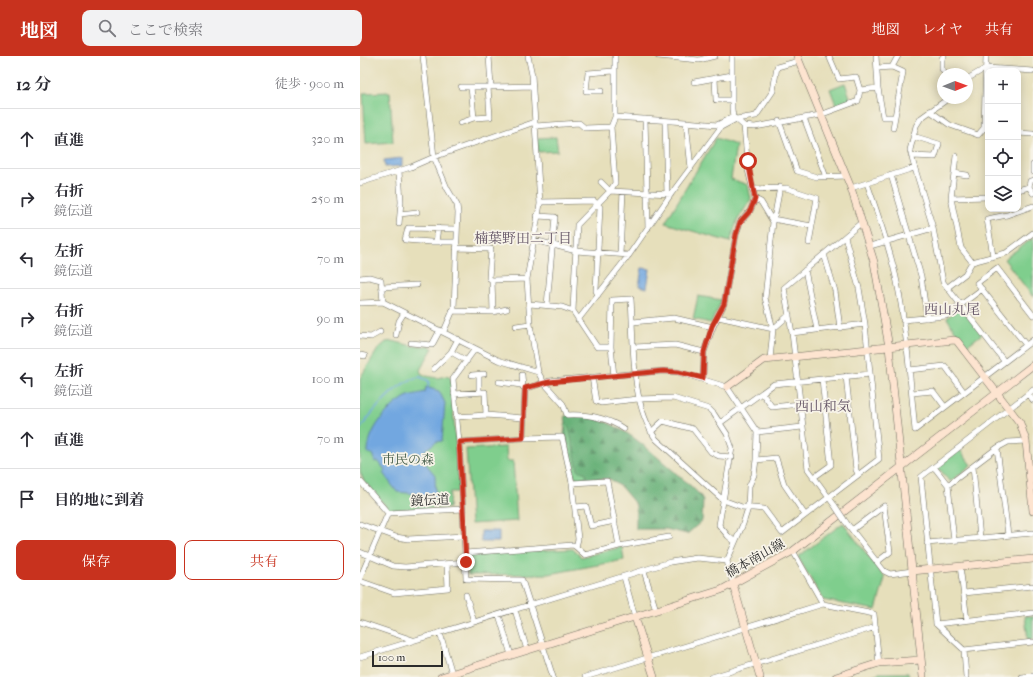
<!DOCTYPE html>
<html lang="ja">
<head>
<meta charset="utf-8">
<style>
  :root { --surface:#fff; --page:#f2f2f3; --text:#2b2b33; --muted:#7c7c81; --line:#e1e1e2; --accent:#c8321e }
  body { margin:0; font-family:"IM FELL French Canon","Noto Serif JP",serif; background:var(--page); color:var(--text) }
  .controls { position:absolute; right:12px; top:12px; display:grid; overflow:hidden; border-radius:8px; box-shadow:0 2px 10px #0003 }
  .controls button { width:36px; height:36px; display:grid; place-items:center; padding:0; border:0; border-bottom:1px solid var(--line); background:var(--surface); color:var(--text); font:20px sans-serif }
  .compass { position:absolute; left:577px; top:12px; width:36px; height:36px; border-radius:50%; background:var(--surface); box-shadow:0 2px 10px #0003; rotate:89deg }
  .scale { position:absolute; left:12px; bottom:10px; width:71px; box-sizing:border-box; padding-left:4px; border:2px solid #2b2b2b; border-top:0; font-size:11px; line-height:14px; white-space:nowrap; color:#2b2b2b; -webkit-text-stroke:3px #f7f3e8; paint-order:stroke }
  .stop { position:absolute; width:12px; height:12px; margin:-9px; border:3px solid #c8321e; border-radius:50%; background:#fff }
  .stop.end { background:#c8321e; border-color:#fff; box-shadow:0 1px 4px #0008 }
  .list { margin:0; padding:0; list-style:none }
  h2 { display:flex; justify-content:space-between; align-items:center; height:52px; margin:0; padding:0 16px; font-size:17px }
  h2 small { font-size:13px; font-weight:400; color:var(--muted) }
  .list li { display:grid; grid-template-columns:26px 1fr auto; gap:12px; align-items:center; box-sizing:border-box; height:60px; padding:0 16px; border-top:1px solid var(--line) }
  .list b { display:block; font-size:15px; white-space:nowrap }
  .list p { margin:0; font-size:13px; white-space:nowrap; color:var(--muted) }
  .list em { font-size:13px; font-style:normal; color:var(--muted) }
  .actions { display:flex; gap:8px; padding:12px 16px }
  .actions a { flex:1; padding:9px 0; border:1px solid var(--accent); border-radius:8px; text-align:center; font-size:14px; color:var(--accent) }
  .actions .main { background:var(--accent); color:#fff }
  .icon { flex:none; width:22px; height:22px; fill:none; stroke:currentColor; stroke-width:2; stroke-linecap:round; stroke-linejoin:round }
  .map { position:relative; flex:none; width:673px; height:621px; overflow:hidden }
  header { display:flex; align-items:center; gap:24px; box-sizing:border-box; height:56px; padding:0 20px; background:var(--accent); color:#fff }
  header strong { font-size:19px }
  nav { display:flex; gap:22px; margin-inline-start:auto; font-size:14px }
  .search { width:280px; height:36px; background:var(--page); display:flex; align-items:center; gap:10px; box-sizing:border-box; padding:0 14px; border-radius:8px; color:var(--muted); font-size:15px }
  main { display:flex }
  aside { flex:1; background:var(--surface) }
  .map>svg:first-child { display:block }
  .forest { fill:url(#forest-firs); stroke:#496e52 }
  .park { fill:#7fce8d; stroke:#557c5c }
  .water { fill:#72a7e0; stroke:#4e6986 }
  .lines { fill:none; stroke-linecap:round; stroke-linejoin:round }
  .stream { stroke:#72a7e0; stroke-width:1.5 }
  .street-casing { stroke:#6c6a5d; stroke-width:6 }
  .secondary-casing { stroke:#6c6a5d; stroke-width:8 }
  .street { stroke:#fff; stroke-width:5 }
  .secondary { stroke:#fde4d0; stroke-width:7 }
  .street-bridge-casing { stroke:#6c6a5d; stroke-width:6; stroke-linecap:butt }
  .street-bridge { stroke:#fff; stroke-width:5 }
  .route { stroke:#c8321e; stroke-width:5 }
  .labels { text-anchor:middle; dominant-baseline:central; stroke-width:3.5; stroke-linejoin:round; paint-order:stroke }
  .park-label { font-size:13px; fill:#445c48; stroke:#f7f3e8 }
  .street-label { font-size:13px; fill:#2b2b2b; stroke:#f7f3e8 }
  .neighbourhood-label { font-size:14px; fill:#635465; stroke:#f7f3e8 }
</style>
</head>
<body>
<header>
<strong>地図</strong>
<div class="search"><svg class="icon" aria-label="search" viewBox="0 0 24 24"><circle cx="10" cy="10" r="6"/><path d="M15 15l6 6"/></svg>ここで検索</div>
<nav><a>地図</a><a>レイヤ</a><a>共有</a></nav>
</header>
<main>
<aside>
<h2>12 分<small>徒歩 · 900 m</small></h2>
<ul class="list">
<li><svg class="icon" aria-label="ahead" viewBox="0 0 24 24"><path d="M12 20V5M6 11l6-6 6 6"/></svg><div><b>直進</b></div><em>320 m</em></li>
<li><svg class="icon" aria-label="right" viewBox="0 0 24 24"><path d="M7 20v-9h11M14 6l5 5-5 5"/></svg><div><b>右折</b><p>鏡伝道</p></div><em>250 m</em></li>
<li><svg class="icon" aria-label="left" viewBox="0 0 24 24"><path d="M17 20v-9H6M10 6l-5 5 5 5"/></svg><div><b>左折</b><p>鏡伝道</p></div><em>70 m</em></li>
<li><svg class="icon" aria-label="right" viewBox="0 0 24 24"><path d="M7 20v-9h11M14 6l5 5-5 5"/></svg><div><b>右折</b><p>鏡伝道</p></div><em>90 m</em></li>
<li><svg class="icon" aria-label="left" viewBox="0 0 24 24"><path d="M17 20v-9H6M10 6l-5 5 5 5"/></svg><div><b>左折</b><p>鏡伝道</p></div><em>100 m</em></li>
<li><svg class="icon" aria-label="ahead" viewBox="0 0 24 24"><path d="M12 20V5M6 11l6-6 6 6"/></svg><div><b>直進</b></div><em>70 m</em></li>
<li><svg class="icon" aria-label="arrive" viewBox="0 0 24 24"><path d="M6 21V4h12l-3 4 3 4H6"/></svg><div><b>目的地に到着</b></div></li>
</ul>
<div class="actions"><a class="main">保存</a><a>共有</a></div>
</aside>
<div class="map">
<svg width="673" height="621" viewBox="0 0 673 621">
  <defs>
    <pattern id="forest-firs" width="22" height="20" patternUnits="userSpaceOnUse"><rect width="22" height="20" fill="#67b178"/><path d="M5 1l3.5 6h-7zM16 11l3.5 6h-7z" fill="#559063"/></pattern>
  </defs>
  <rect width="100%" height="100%" fill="#f7f3e8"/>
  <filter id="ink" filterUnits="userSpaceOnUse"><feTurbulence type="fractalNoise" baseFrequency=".025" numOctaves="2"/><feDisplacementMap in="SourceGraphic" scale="8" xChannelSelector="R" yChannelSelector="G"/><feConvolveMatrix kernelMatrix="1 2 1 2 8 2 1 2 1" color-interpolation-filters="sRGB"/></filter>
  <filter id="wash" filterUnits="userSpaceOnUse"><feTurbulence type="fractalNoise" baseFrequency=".012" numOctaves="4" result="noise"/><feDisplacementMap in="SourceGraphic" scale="16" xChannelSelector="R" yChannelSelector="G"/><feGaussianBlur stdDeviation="0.9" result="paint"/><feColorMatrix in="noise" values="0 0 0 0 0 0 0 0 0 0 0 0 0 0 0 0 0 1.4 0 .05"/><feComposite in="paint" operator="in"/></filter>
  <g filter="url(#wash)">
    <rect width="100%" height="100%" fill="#e6dfbb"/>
    <path class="forest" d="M207,359c44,-1 72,26 103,53 10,9 21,17 30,27l3,5 -1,21 -15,13 -21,-5h-30v-24l-15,-18 -11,-8h-32l-4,-2 -10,-43 2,-13 -2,-4z"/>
    <path class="park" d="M485,27l6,17 -15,5 -6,-16z
      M30,36l3,50 -27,2 -3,-51z
      M196,81l2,14 -20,1 -1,-14z
      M356,82l20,7 -5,34 17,6 3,14 -14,22 -7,21 -65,-19z
      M673,182v59l-29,-38z
      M338,240l24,4 -11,23 -18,-4z
      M599,252l3,1 20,25 -17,13 -18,-29z
      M33,285l19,5h16l5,2 -13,22 2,5 15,3 9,-2 5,2 8,114h-9l-1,16 -60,2 -25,-29 -4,-9v-94l18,-29 8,-7z
      M208,368l10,46 8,3 1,5h-9l-4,-2 -9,-51z
      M146,391l1,14h6l4,60 -46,3 -5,-75z
      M600,394l11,15 -20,16h-2l-10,-13v-3z
      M483,467l42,55 -9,32 -53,-10 -25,-43z
      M262,491l2,13 -75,14 -81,1v-17l4,-4 101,-5 8,8z
      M665,560h8v23l-5,1z
      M519,617h29l1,4h-42z"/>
    <path class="water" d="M42,102v8l-17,1 -1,-7z
      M282,212l8,1 -3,19 -8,-2z
      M66,331l13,4 6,12 -3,38 -6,1 -11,8 1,14 9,11 1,26 -16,-1 -2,-6 -21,-2 -14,-19 2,-3 -7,-9 -3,1 -3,-8 -4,-1c-1,-22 20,-46 38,-56 6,-3 13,-3 19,-5z
      M121,475h18v11h-18z"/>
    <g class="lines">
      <path class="stream" d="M0,373c12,-17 38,-49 60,-52l9,4 -1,6"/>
    </g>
  </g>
  <g filter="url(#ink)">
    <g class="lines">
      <g class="street-casing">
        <path id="street" d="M63,0l11,101 13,31 10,17 1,8 -4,95 -10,23
          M129,0l2,31
          M168,0l4,19 8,129 -13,75 3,45 8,48 6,11 19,21 4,11c21,-1 39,2 57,14
          M298,0l41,4 16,-4
          M372,0v53l1,8 3,2 20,-3 17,-25 4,-24 22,-6
          M469,0l10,23 17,-2 4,13
          M584,0l-2,2v11l3,5
          M626,0l-2,72 4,1
          M532,11l11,5 -10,56
          M517,12l15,-1 6,-11
          M355,22l1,22h15
          M607,23l19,-11 47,3
          M334,26l38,-7
          M101,31h27
          M111,31l3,31
          M518,32l5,29h11
          M241,35h-15l2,-18 26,-2
          M589,42l-28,20 -5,8 -6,24 3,12 20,66 10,54 61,79
          M570,55l20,14 28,10 6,-7
          M255,61l71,5 5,46
          M444,62l22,59
          M285,63l3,109
          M305,65l2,73
          M419,65l18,50 20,6 29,-1
          M326,66l31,3 16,-8
          M100,67l14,-5 16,-1 -2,-30 45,-1
          M175,70l44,-3 6,5 26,-1 4,-10v-61
          M658,77l15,1
          M552,100l23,1 4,-13 -26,-8
          M596,100l-5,42 10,50 11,14
          M673,109v7
          M39,115l2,31 -2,22
          M594,117l13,2
          M531,119l30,101 6,42
          M673,124l-3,1 -1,6 4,6
          M241,126l9,9 61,3
          M0,127l51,-16 23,-10 101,-35
          M507,127c11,32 23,65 30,99 10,49 13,98 18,148
          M491,132l63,-20
          M392,133l34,-1 31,10 -8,45
          M658,134l11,-3
          M591,142l37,-1
          M395,143l6,3 12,20 -8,76 8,31 -3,30
          M180,146l54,-1 6,6 -4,84 2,4
          M40,158l17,-2
          M177,160l18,1 -8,88
          M412,163l40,7
          M412,163l3,-5 5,-27
          M485,181l14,51 6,36
          M174,184l42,11 53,4
          M76,186l2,-14
          M96,186h-25l-26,-2 3,-12 49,1
          M510,190l63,-18
          M260,198l3,-62
          M464,198l11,37 5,37
          M633,200l-6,-37 20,-4 26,-9
          M445,214l12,60
          M0,222l9,-1 12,3 2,22 115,58 40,12
          M132,224l35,-1
          M22,231l35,-2
          M588,231l17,-13 7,-12 34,-9 27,-20
          M0,247l23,-1
          M170,248l32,3 11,4 24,36h14
          M92,255l41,1 -1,-32 -3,-2 2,-29 -35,-1
          M213,255l4,-86 33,-34 5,-8 -4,-56
          M133,256l14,-3
          M358,261l55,12 16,-14
          M218,264l51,-65 42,-61 50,-67 15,-8 8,7 11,1 65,-12 38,-14 2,-11 18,-2 -2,-32
          M543,264l43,-4 36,-27
          M273,266l41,-4 39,9
          M156,270l14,-2
          M36,279l3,-14 5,-8
          M0,280l11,1 9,-5
          M51,287l21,2 8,-15
          M666,289l-49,-62 20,-15 36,47
          M274,291l41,-2 29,7
          M91,296l16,9
          M0,299l5,1
          M74,313l17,-17 7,-13
          M549,314l36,-4 19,26
          M112,319l12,-1
          M162,319l1,12
          M254,320l-3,-29 1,-47 19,-1c3,44 -1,104 25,140l67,61 19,7 22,2 18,24 97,-74 -14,-135 -73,9
          M486,320l10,94 2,4
          M232,321l4,24 5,2 37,-4 35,-1 36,11 5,5 13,20 5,14 -13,77 9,11 6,5
          M343,323l1,-27 9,-25 11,-23 12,-69 4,-13 10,-11 5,-12 -7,-29 -4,-44
          M139,326l22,3
          M119,336v-17
          M402,337l10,14 28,-3
          M552,337l21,-2 12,16
          M94,338l31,-2 1,23
          M668,338l5,6
          M96,361l30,-2 37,3
          M360,367l54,-39 96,-10
          M555,374l118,-90
          M291,376l12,-11 30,8 18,23 8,4 13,1
          M397,376l45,-5
          M163,382l39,-1 10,46 6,56 -2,8 9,8 34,-9 -12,-65 -35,2
          M99,386l-6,-63 22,-30
          M637,392l11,87
          M396,404l20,-2 8,26 21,31
          M574,411l14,18
          M613,411l7,71
          M453,422l18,-13 -9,-86
          M0,425l28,32 75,-4 -4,-67 64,-4 2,-49 24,-8 114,-10 15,1 49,15 30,45 -1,28 -2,15 -5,11 -1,22 -5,16 -16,37 6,23
          M475,450l-27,-37 -16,-136 -8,-45 78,-66
          M215,451l11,-1 5,20 24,-5
          M103,453l3,70 56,1 31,97
          M485,465l39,50 6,3 22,-3
          M0,468l36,13 12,2 56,-3
          M492,474l32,-24 6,46 -13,10
          M594,485l-6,-56 49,-37 11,-6 18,-1
          M567,487l106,-10
          M259,490l50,-9
          M433,495l30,53
          M0,496l33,14 12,1 61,-5
          M105,497l108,-8 3,2
          M600,510l7,54
          M284,515l12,39
          M264,521l11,40
          M0,522l28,-65
          M0,525l34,12 54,-5 -1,-24
          M604,537l69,-7
          M106,539l8,27
          M155,554l12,40
          M139,559l12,40
          M0,566l53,18
          M576,568l97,-11
          M80,577l13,44
          M604,594l69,-8
          M0,601l310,-95 27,-4 30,3
          M225,621l238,-73 51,10 5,50
          M352,621l164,-50
          M606,621l-2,-27 -28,-26 -15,-147 112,-87
          M662,621l11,-1"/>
      </g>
      <g class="secondary-casing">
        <path id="secondary" d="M437,0l54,132 23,74 15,85 34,330
          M367,331l37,-27 190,-20 3,1 63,82 6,18 7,70
          M552,515l121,-12
          M373,528l27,93
          M275,561l19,60
          M81,621l280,-87 72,-39 240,-186
          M476,621l43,-14 42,-3"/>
      </g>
      <use href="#street" class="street"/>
      <use href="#secondary" class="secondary"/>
      <g class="street-bridge-casing">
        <path id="street-bridge" d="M475,450l10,15"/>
      </g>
      <use href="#street-bridge" class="street-bridge"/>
    </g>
  </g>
  <g class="lines" filter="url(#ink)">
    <path class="route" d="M106,506l-7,-120 64,-4 2,-50 24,-6 114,-11 15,1 25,6 1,-26 8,-26 12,-22 12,-69 4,-13 10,-11 5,-12 -7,-38"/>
  </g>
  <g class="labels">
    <g class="park-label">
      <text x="48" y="403">市民の森</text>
    </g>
    <g class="street-label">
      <text transform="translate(70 444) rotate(-3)">鏡伝道</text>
      <text transform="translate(395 502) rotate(-29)">橋本南山線</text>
    </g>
    <g class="neighbourhood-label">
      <text x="163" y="182">楠葉野田二丁目</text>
      <text x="592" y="253">西山丸尾</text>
      <text x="463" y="350">西山和気</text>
    </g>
  </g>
</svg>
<div class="controls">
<button>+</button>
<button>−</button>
<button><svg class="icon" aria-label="locate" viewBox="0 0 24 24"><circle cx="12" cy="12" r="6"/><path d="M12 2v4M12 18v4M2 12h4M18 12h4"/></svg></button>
<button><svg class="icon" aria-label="layers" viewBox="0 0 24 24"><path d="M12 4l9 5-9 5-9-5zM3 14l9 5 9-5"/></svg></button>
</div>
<svg class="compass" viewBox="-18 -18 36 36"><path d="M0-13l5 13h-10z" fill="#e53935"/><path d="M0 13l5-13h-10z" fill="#7c7c81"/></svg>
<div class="scale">100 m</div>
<div class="stop" style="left:388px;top:105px"></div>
<div class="stop end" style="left:106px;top:506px"></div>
</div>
</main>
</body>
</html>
